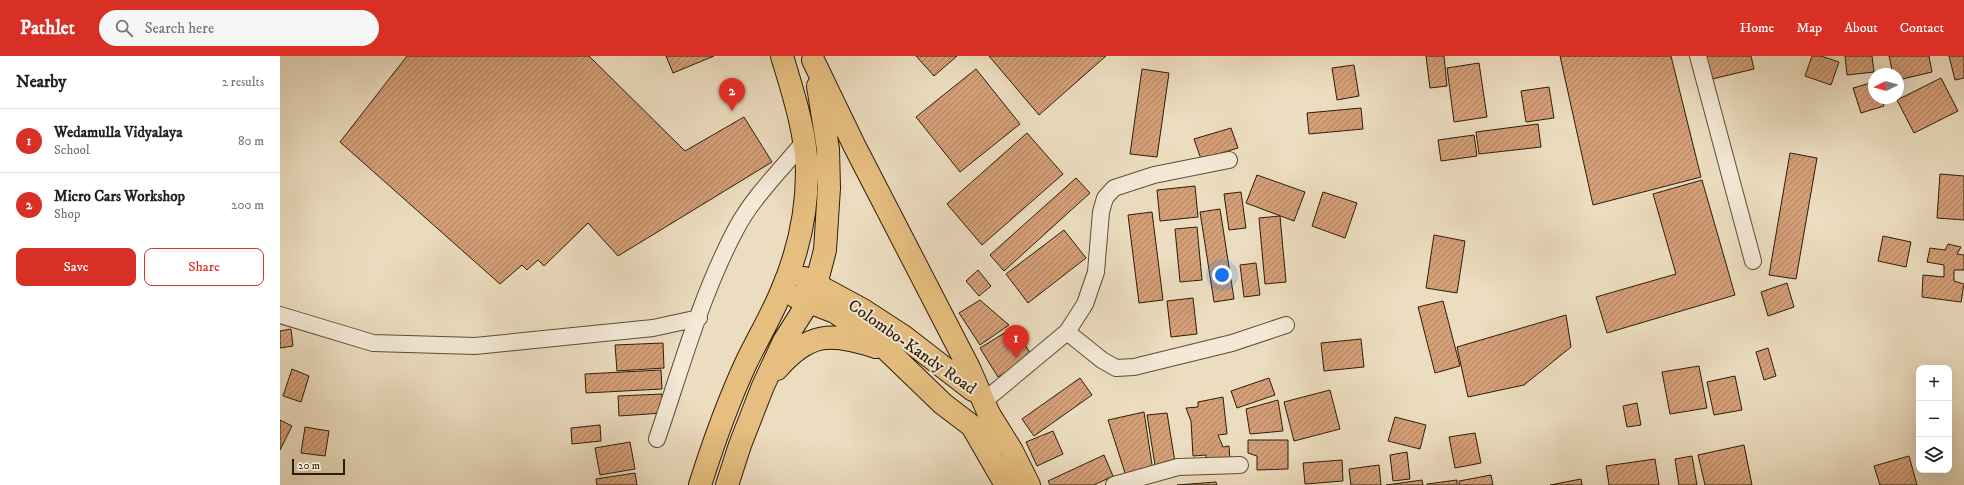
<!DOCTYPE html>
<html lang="en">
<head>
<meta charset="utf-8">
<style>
  :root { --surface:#fff; --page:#f6f6f6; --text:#222; --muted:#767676; --line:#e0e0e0; --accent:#d93025 }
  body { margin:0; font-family:"IM FELL DW Pica",serif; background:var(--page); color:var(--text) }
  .controls { position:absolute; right:12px; bottom:12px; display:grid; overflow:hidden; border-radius:8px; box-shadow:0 4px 16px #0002 }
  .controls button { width:36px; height:36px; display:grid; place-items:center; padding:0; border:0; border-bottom:1px solid var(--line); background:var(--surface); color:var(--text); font:20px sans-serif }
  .compass { position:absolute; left:1588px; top:12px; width:36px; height:36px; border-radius:50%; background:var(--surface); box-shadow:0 4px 16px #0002; rotate:265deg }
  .scale { position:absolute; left:12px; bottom:10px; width:53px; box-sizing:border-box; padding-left:4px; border:2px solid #2d1d06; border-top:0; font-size:11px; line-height:14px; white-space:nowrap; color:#2d1d06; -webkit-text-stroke:3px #f3e9d6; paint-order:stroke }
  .you { position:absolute; left:942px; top:219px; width:14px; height:14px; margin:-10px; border:3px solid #fff; border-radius:50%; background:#1a73e8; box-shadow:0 0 0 6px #1a73e833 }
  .badge { display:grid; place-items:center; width:26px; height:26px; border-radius:50%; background:var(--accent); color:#fff; font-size:13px; font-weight:700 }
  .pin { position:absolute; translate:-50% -33px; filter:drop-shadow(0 1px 2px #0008) }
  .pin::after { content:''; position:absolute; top:21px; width:14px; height:12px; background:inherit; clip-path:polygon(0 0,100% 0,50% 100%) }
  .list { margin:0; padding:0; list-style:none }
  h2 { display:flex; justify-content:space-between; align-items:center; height:52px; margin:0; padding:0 16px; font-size:17px }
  h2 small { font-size:13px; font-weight:400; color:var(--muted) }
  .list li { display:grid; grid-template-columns:26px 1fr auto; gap:12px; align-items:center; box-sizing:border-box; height:64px; padding:0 16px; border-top:1px solid var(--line) }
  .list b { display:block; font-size:15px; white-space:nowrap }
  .list p { margin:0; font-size:13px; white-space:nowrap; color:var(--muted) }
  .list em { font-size:13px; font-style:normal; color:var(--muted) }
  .actions { display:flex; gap:8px; padding:12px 16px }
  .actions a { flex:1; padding:9px 0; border:1px solid var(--accent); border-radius:8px; text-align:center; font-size:14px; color:var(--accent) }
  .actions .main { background:var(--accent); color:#fff }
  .icon { flex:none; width:22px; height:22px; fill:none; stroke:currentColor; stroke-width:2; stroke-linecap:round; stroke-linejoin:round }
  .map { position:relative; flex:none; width:1684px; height:429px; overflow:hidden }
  header { display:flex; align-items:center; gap:24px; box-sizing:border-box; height:56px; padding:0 20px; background:var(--accent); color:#fff }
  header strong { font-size:19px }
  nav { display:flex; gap:22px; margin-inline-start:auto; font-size:14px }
  .search { width:280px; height:36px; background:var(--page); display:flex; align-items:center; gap:10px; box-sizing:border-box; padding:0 14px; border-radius:22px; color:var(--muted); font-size:15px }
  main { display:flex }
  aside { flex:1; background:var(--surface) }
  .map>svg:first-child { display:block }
  .building { fill:url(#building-hatch); stroke:#2d1d06 }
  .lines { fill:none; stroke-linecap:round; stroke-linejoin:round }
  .street-casing { stroke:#5d4d34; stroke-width:18 }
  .highway-casing { stroke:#2d1d06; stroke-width:24 }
  .street { stroke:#f3e9d6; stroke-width:16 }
  .highway { stroke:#e6be80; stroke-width:22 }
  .labels { text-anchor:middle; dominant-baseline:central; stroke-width:4; stroke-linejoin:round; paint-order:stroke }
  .street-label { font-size:17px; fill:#2d1d06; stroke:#f3e9d6 }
</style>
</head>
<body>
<header>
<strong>Pathlet</strong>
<div class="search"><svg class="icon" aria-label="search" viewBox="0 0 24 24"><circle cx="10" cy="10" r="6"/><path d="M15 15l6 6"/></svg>Search here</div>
<nav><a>Home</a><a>Map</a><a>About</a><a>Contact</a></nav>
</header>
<main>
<aside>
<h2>Nearby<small>2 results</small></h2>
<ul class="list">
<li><span class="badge">1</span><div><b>Wedamulla Vidyalaya</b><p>School</p></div><em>80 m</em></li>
<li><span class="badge">2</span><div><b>Micro Cars Workshop</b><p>Shop</p></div><em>200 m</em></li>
</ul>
<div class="actions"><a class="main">Save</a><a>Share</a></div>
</aside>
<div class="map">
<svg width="1684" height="429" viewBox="0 0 1684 429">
  <defs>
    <pattern id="building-hatch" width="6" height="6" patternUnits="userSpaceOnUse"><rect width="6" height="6" fill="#d59f78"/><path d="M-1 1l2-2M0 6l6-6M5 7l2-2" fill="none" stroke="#ad8160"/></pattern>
  </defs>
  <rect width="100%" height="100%" fill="#ecddc0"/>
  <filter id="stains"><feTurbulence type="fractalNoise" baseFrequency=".005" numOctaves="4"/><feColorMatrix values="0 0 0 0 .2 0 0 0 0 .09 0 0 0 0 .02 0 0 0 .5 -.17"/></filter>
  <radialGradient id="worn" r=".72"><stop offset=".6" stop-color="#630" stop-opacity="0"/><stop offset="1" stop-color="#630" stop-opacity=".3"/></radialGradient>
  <path class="building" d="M127,0h182l96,95 59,-34 28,45 -154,94 -30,-33 -44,43 -6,-6 -11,10 -5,-5 -22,19 -160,-142z
    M386,0h48l-41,17z
    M636,0h41l-23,20z
    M709,0h117l-67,59z
    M1146,0h18l3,30 -17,2z
    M1280,0h111l30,121 -108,28z
    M1423,0h48l3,13 -46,11z
    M1532,0h9l18,6 -8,23 -26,-9z
    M1565,0h27l2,16 -27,3z
    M1609,0h40l3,16 -34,8v-6h-5z
    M1669,0h15v22l-9,2z
    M1199,7l8,54 -33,5 -7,-54z
    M1074,9l5,31 -22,4 -5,-32z
    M696,13l44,55 -60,48 -44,-55z
    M862,13l27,4 -12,84 -27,-3z
    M1661,22l17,33 -44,22 -17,-33z
    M1594,26v16h8l2,8 -23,7 -8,-25z
    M1269,31l5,31 -28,4 -5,-31z
    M1081,52l2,21 -54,5 -2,-21z
    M1258,68l3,23 -62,7 -3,-22z
    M951,72l7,20 -37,11 -7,-20z
    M747,77l36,41 -81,71 -35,-41z
    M1194,79l3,21 -36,5 -3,-21z
    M1510,97l27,5 -21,121 -27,-4z
    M1660,118l24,2v44l-27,-2z
    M977,119l48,17 -11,29 -48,-18z
    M796,122l14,15 -86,78 -14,-16z
    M1422,124l33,115 -128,38 -11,-36 80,-23 -23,-80z
    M915,130l3,31 -38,4 -3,-31z
    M961,136l5,36 -17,2 -5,-36z
    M1043,136l34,11 -12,35 -33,-12z
    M940,153l14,90 -20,3 -14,-90z
    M872,156l11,88 -24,3 -11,-88z
    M1000,160l6,66 -21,2 -6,-66z
    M917,171l5,53 -22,2 -5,-53z
    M784,174l22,28 -58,45 -22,-29z
    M1154,179l31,6 -8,52 -31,-5z
    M1603,180l28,6 -5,25 -28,-6z
    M1668,188l13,3 -4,7 7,1v15h-10v11l10,3 -3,18 -39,-5 1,-22 21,2v-12l-17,-3 3,-14 15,2z
    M976,207l4,32 -16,2 -4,-32z
    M698,214l13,16 -12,10 -13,-15z
    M1507,227l7,24 -26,9 -7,-24z
    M913,242l4,36 -26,3 -4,-36z
    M700,244l29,25 -29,20 -21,-32z
    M1163,245l17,65 -25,7 -17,-66z
    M1286,259l5,32 -47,38 -56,12 -11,-50z
    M734,271l18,29 -34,21 -18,-29z
    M11,273l2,17 -13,2v-17z
    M1081,283l3,28 -40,4 -3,-28z
    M383,287l1,25 -47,3 -2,-26z
    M1488,292l8,28 -12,4 -8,-28z
    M1419,310l8,42 -37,6 -8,-42z
    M12,313l17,7 -8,26 -18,-6z
    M381,314l1,19 -76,4 -1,-19z
    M1455,320l7,34 -28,5 -7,-33z
    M800,322l12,17 -58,41 -12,-17z
    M989,322l6,17 -38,13 -6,-17z
    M1050,334l10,39 -46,12 -10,-39z
    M382,338l1,19 -44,3 -1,-20z
    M943,341l4,37 -9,1 5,12 6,-1 1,15 -24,2v-8l-13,1 -2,-35 -5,-13 12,-1v-5z
    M998,344l5,31 -33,3 -4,-25z
    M1357,347l4,22 -14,2 -4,-21z
    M864,356l9,59 -27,5 -18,-56z
    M887,357l8,49 -20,3 -8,-50z
    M1115,361l31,8 -6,24 -32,-8z
    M0,364l12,6 -12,24z
    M320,369l1,16 -29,3 -1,-16z
    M25,371l24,4 -4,25 -24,-3z
    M773,375l10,23 -26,12 -11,-24z
    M1195,377l6,30 -26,5 -6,-31z
    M968,384h40v29l-31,1v-14l-9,-3z
    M350,386l5,27 -35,6 -5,-27z
    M1464,389l8,40h-47l-7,-30z
    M1127,396l3,27 -17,2 -3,-26z
    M824,399l9,21 -19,9h-44l-2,-4z
    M1412,400l5,29h-18l-4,-26z
    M1629,400l8,29h-37l-6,-19z
    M1375,403l4,26h-50l-3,-19z
    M1062,404l1,21 -38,3 -2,-21z
    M1099,409l2,20h-30l-2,-16z
    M355,417l2,12h-40l-1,-6z
    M1211,419l2,10h-34v-4z
    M1301,423l1,6h-32z
    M1142,424l1,5h-37z
    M1177,424v5h-30v-1z
    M936,426l1,3h-40z"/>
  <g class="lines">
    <g class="street-casing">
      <path id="street" d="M1418,0l55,205
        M0,259l93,28 102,3 178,-18 46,-10
        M787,276l18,-28 11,-32 5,-60 4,-14 9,-10 40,-13 75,-15
        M704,345l83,-69 35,28 14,8 18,-1 98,-24 54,-18
        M377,383c24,-70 44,-144 79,-210 17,-32 44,-58 67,-86
        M834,429l64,-18 62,-2"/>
    </g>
    <g class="highway-casing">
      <path id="highway" d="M533,4l41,85 115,223 20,46 23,37 17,34
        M524,222l59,32 40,26 70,54 7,3
        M516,241l39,15 30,20 22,18 56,54 29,22 34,59
        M497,313c32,-37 54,-37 99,-22
        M420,429c13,-41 28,-83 46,-122 12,-25 26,-48 36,-73 16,-37 25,-79 25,-119 -1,-39 -14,-78 -25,-115
        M447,429l13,-40 23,-59 21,-45 24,-38 10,-26 7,-27 4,-62 -1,-39 -10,-63"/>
    </g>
    <use href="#street" class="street"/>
    <use href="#highway" class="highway"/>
  </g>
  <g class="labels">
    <g class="street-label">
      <text transform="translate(632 291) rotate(35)">Colombo-Kandy Road</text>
    </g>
  </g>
  <rect width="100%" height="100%" filter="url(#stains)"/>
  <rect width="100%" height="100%" fill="url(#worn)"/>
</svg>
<div class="controls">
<button>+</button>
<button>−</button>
<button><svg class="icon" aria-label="layers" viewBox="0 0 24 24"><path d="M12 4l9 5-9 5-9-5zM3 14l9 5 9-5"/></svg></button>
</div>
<svg class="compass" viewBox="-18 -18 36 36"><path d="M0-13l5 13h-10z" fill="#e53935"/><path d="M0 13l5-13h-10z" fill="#767676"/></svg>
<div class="scale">20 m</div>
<div class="you"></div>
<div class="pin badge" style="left:736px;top:302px">1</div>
<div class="pin badge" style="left:452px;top:55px">2</div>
</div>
</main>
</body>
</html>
